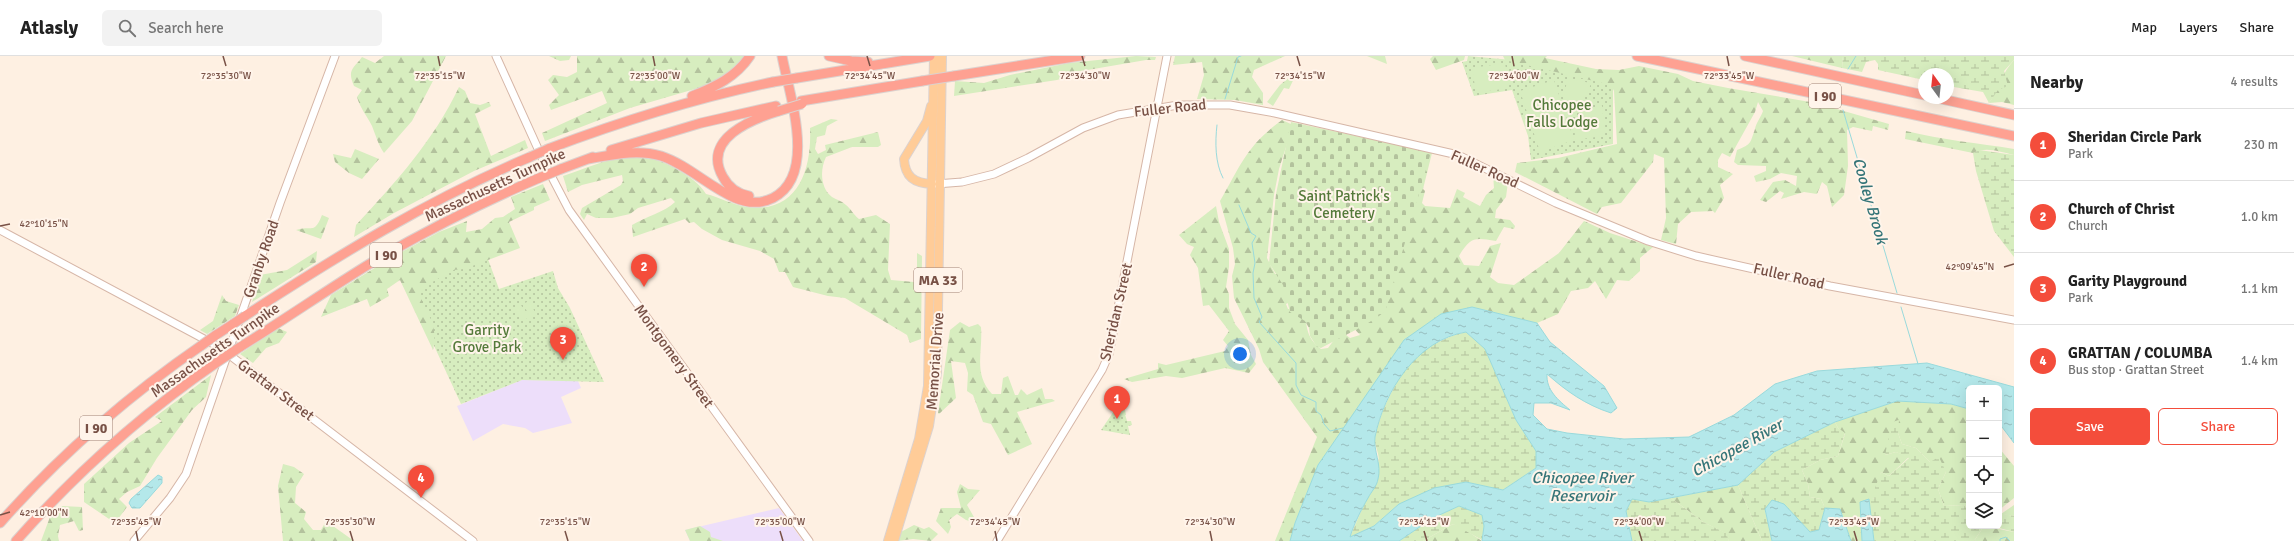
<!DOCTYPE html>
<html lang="en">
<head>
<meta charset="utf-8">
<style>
  :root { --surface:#fff; --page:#f2f2f2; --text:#222; --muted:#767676; --line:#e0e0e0; --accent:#f44d3b }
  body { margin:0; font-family:Signika,sans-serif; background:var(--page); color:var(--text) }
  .controls { position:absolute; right:12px; bottom:12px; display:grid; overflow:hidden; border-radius:6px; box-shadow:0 4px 16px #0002 }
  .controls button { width:36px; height:36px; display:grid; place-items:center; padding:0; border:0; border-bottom:1px solid var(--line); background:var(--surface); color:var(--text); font:20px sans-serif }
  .compass { position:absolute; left:1918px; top:12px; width:36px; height:36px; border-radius:50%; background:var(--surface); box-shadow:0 4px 16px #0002; rotate:345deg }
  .you { position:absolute; left:1240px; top:298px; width:14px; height:14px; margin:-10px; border:3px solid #fff; border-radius:50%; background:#1a73e8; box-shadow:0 0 0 6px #1a73e833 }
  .badge { display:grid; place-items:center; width:26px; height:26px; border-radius:50%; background:var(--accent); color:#fff; font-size:13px; font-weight:700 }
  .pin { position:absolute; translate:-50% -33px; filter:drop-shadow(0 1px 2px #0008) }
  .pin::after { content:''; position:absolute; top:21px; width:14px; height:12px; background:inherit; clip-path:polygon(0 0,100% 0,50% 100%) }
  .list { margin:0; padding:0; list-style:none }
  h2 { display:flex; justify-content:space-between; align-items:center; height:52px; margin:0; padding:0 16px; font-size:17px }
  h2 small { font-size:13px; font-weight:400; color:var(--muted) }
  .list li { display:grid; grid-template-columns:26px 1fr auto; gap:12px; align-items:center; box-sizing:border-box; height:72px; padding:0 16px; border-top:1px solid var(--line) }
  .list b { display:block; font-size:15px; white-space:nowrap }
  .list p { margin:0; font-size:13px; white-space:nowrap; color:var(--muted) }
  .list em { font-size:13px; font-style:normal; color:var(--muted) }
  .actions { display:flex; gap:8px; padding:12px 16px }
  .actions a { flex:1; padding:9px 0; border:1px solid var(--accent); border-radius:6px; text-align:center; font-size:14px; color:var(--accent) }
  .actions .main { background:var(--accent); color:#fff }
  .icon { flex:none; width:22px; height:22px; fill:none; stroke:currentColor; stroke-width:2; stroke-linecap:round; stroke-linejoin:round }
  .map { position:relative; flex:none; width:2014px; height:485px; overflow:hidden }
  header { display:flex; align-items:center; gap:24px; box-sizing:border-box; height:56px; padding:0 20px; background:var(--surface); border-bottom:1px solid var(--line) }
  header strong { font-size:19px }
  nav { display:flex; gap:22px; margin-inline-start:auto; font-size:14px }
  .search { width:280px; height:36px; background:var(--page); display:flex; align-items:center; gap:10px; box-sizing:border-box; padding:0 14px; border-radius:6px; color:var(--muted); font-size:15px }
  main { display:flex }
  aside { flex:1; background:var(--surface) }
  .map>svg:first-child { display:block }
  .education { fill:#eddefa }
  .green { fill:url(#green-dots) }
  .forest { fill:url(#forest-firs) }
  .wetland { fill:url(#wetland-marsh) }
  .cemetery { fill:url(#cemetery-stones) }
  .pitch { fill:#d7edbf }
  .water { fill:url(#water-ripples); stroke:#99dadc; fill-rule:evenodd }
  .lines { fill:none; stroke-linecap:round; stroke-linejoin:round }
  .stream { stroke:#99dadc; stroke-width:1 }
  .secondary-casing { stroke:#d6b6a7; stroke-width:9 }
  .primary-casing { stroke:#dcd2cf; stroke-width:10 }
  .highway-casing { stroke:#dcd2cf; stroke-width:11 }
  .secondary { stroke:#fff; stroke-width:7 }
  .primary { stroke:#ffcc98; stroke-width:8 }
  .highway { stroke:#fea192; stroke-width:9 }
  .highway-bridge-casing { stroke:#dcd2cf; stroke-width:11; stroke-linecap:butt }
  .highway-bridge { stroke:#fea192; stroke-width:9 }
  .ticks { fill:none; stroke:#785146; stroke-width:1.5 }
  .labels { text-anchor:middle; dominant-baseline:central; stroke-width:4; stroke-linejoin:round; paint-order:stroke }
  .shield { fill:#fff4ea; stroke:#a08277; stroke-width:1 }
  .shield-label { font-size:14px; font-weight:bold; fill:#785146 }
  .park-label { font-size:15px; fill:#547a3a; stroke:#fff4ea }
  .street-label { font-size:15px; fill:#785146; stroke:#fff4ea }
  .water-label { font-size:16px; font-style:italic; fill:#357578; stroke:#fff4ea }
  .ticks-label { font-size:10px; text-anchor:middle; fill:#785146; stroke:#fff4ea; stroke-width:4; stroke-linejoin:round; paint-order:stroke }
</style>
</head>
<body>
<header>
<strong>Atlasly</strong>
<div class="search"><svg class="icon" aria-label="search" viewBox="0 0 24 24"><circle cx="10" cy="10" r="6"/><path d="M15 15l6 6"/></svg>Search here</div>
<nav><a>Map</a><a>Layers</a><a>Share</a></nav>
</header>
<main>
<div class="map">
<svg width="2014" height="485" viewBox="0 0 2014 485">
  <defs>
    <pattern id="green-dots" width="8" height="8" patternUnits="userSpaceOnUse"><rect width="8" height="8" fill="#d7edbf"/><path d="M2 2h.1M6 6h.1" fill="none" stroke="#b3c29d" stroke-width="1.8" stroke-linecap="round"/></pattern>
    <pattern id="forest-firs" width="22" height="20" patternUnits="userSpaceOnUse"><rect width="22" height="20" fill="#d7edbf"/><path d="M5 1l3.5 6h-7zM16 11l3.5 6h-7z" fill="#b3c29d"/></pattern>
    <pattern id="wetland-marsh" width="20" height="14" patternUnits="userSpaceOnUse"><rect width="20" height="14" fill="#d7edbf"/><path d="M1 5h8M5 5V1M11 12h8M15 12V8" fill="none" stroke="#b3c29d"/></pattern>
    <pattern id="cemetery-stones" width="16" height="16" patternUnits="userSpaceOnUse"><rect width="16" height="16" fill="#d7edbf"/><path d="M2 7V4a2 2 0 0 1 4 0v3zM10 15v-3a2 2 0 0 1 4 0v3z" fill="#b3c29d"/></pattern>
    <pattern id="water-ripples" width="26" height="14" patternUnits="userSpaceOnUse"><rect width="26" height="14" fill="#b4e8ea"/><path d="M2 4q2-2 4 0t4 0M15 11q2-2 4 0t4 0" fill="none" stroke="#97bebf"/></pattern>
  </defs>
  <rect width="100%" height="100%" fill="#fef0e2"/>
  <path class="education" d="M522,324l56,1 3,7 -20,9 11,26 -39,10 -8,-5 -22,-4 -30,17 -16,-35z
    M779,452l24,33h-113l-5,-11z"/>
  <path class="green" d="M1468,0l44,4 101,23v61l-82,16 -3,-24 -16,-46 -38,6 -12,-34 5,-1z
    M485,195l14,38 54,-18 5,17 12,20 34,74 -82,-2 -61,24 -56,-121z
    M1122,348l5,17h4l1,4 -4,1 2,9 -29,-5 13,-19z"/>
  <path class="forest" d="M384,0h62l-34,65 -28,32c-6,-9 -8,-17 -12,-27 -5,-10 -12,-18 -15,-29l5,-7 -8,-4c-7,-16 -1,-17 8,-29l13,6z
    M549,0h22l-2,4 -9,1z
    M577,0h167l-6,10 -26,18 -82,24 -85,33 -3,-8 65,-30 -5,-12 -51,19 -2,-5 10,-10 -11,-15 5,-5 14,2 10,-5z
    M1136,0l20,1 -1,3h-9l-82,14v4l-7,2 -103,16 1,-15 29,2 26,-8 59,-12z
    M1175,0h110l-31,14 -2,7 11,16v12l-28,-5 -38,-1 7,-24 -2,-13 -29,3z
    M1367,0h18l2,8z
    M1433,0h32l-1,4 -28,10 -6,-11z
    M1503,0h44l-2,2 51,11 23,1 20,-4 39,8 15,7 35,7 88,15 73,21 -1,6 -15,-4 -1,5 -19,-4 -6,3 1,36 -4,29 -12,12 -5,-21 -5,-4 -5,12 -13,-2 -23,7 3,-6 -4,-2 -14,11 -6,-2 13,-18 12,-2 11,6 1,-10 -16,-3 -11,6 -14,3 -2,-6 12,-5v-5l-28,-1 -4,-3 3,-12c15,-6 13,-7 18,-21 1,-6 6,-12 8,-18l-5,-9 -3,10 -25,45 -8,-4 -4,7v7l15,7 -13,11 4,13 -9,15 -2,-2 -22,1 -13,12 -2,20 -15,-4 5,-22 -2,-60 -10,-4 -1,8 -32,41 -19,4 -5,7 -82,-42 2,-9 41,-5 59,-14 -3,-53 -3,-6 -106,-25z
    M1792,0h51l-1,12z
    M2014,4v45l-12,-3 -13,1c10,-15 13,-30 25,-43z
    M1298,14l-9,19 -5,-1 -11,18 -6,-4 13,-17z
    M459,31l6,4 5,12 10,2 9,-3 2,4 -16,8 16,42 34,-16 3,8 -54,23 -80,42 -40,24 2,-12c40,-43 78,-85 103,-138z
    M831,63l7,1 -11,6 -2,9 -8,2 -2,12 3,5 8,-4 -1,-5 53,-13 3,13 -3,2h-26l-26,10c-6,12 -6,31 6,40 5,3 10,4 14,8 5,4 7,9 13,14l17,-4 14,9 -2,46 3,10 23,2 3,-5v-24l5,3 -1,83 -11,4 -3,-8 -62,-37 -17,-2 -35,-9 -8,-15h-6l-5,-13 -14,-8 -38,-11 -20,-11 -8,-7 -5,1 -4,-4 -52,18 -1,-12c13,-8 33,-13 43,-23l-4,-4 -33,10 -8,6 -18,4h-16l-9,-4 -3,6 -4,-6 2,-6 39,-23 2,-4 -1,-6 -40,10 -14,7 -5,-16c45,-15 71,-32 115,-6 12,7 21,13 28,24 13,3 27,11 41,13 51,7 65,-38 63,-79z
    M1282,64l11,5 -14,44 -5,26 -7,63 8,16 13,-1 9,25 -11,6 2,5 15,-3c5,19 1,30 18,43l7,-1 13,-17 9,7 10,-3 -10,-11 77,-171h5l-9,36 2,2 -3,12 3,3 25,2 7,-19 8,4 -2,4 17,9 6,-11 8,-7 -1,-14 15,8 -2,15 -10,13 -1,8 15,2 5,6 -1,3 -10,-2 -8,14c-21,-3 -25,-5 -37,15l5,9 15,1 11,-20 11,-3 -11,34 8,6 16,2 45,-32 25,-32 26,12 43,14 -13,11v13l-11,10 -12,-1 -11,19 -11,-18 -7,7 -17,3 -13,23 -21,9 -65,-16 -154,158 -23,58 -5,18h-15l42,-104 -54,-75 -4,-13 -25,-51 -2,-22 3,-12 -2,-16 -13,-47c21,-36 26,-55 62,-81z
    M1906,75c36,9 72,12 108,18v6c-13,-3 -28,-9 -41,-2l-68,-14z
    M355,93l24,10 -17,20 -13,-6 -14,-11 -2,-8 18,4z
    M543,128l7,16 -16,7v3l-25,12 11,26 -56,21 -11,1 -31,18 -2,8c9,21 18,30 13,54l-33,-70 -13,9 2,7 -19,11 -3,-8 -46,18 10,-22 63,-39 45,-24 28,-11 -1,11 16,-3 13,-11 8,-1 12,-8 -4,-12z
    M1216,150l3,16 10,27v18l-3,20 3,7v14l6,16 13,16 3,15 5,9 -7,9 -24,-5 -43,10 -16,-2 -34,6 -8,-3 34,-10v-6l8,2 59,-14 3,-5 -5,-6 6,-9 -20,-26 -6,1 -5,-38 -8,-13 4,-8 -7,-3 -8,-9z
    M322,159l7,3 -8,21 -25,-9c16,-5 18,5 26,-15z
    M317,195l-1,11 -64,40 8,-27 27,-5z
    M222,239l4,6 13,4 -4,11 -28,18 -7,-4 13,-9z
    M960,266l9,5 9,-3 3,3c2,26 -8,46 11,67h9l2,-16 5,-2 7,19h3l3,-6 6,6 15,-7 3,11h7l3,2 -38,11 15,32 -24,11 -17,-31 -8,-2 -10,-27 -6,-4 1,-18 -3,-10 -14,-2 5,37 -17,16 -1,-1 12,-83z
    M278,272l9,4 -8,11 -13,5 -13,15 -13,-9z
    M211,319l-5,22 -14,13 -35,48 -17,28 -13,6 -8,7 8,8 -12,16 -31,-21v-18l45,-41 33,-22 -7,-4z
    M1897,345l54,3 18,5v103l-5,-7 -20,1 -6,-17 8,-17 -16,-10 -14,-14 -14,-4 -4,-11v-13l-13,35 11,-3 13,5 -20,19 -8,-4 -5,26 -16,4 2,39h-11l-11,-32 -15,-1 -4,-9 -11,-2 -2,-13 -6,-14 18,-10 18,-4 7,-22 -7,-6 -3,-6z
    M1999,392l15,18v32l-15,12z
    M283,408l11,3 10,7 -8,13 -1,16 11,9 -2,7 9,11h8l5,-9 28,20h-71l-5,-55z
    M960,428l8,5 12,1 -13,15 11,19 -12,-4 -9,-6 -8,6 2,7 -3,7 -12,-13 5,-13h20l-4,-16z
    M1738,429l24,56h-33l-4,-8 -22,-11 -32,-24z
    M2014,449v11l-13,-2z
    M62,450l20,1 1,23 -4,1 -5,-10 -14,4 -2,11 1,5h-18l12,-32z
    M1453,468l8,3 21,14h-59z
    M914,469l10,4 5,-2 9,7 -7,7 -18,-2 -16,2 2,-8z
    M700,470l10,6 1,5 12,4h-33l-5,-11z
    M1984,470l30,6v9h-40z"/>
  <path class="wetland" d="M1843,0h171v4l-10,11 4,15 -10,4 -9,13 -6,-11 -35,-6v-12h-24v6l-46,-10v-6l-3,-4 -9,2 -4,10 -20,-4z
    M1979,94l35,5v102l-20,-26 -18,-60 -3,-18z
    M1466,276l19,17 31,71 20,31v17l-33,22 -37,-8 -67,22 -25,22 -24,11c10,-24 22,-48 28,-74 3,-8 -5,-18 -3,-27 11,-46 41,-94 91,-104z
    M1899,364l-1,13 4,11 14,4 14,14 9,-5 7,15 -8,17 6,17 20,-1 5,7v14h15l-10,15h-100l-5,-42 7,-1 -1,-10 6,-16 8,4 20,-18 -13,-6 -11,3 7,-33z
    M1835,366l3,6 7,5 -7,23 -18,4 -18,10 6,14 2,13 11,2 4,9 -6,22 -9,2 -26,-27 -19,5 7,31h-10l-24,-56 36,-33z
    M1671,442l32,24 23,11 3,8h-97l-6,-30 6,-12 17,3z
    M1459,450l23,9 2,11 -2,14 -29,-16 -30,17h-24l34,-23z
    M1999,457l15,3v16l-22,-6h7z"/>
  <path class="cemetery" d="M1291,66l140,30 -46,160 -20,13 -44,23 -4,-1 -7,-11 -1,-8 -4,-7 -15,-9 -7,-27 -14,-22 7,-69z"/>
  <path class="pitch" d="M1505,7l4,25 -33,5 -4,-25z
    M1569,23l22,4c-3,14 -14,22 -28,20l4,-23z
    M1554,24l20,60 -34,12 -20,-61z
    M1602,49l3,28 -2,3 -28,4c-2,-18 9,-32 27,-35z
    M529,245l7,13 -6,3 -7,-13z
    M521,249l7,13 -6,3 -7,-12z
    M565,266l4,8 -16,8 -4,-9z
    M1124,349l2,10 -14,-1z"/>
  <path class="water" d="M1472,251l65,16 13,19 54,44 13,22 -6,5c-25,-8 -45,-22 -64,-39 -1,16 11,26 23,36l-19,-7h-17l-1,12 14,14 20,4 57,6 65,-2 45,-22 41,-31 42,-13 110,-8 87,24v56l-15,-20v-35h-30v21l-18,-5 -54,-3 -62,21 -61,30 -36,33 -89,17 -17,-3 -6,12 6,30h-150l2,-15 -2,-11 -23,-9 -26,12 -34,23h-109l5,-18 23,-58 86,-125 37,-26zM1466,276l19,17 31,71 20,31v17l-33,22 -37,-8 -32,6 -35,16 -25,22 -24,11c4,-13 11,-27 18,-39 3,-6 9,-12 10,-19 4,-14 -5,-29 -3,-42 9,-46 42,-97 91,-105z
    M158,419l4,2v6l-22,25h-8l-3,-5 2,-4z
    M1869,443l5,42h-12l-2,-39z
    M1772,444l12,4 26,28 9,-2 6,-22 15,1 11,32h-79l-7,-32z"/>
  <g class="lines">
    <path class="stream" d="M1848,13l8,-13
      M1225,43l13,-42 3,-1
      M1843,54l54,183
      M1217,69c-2,17 -2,38 6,53
      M1239,149l12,28 5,3 -4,7 3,20 -2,10 1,25 8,19 -3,5 37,41v22l5,10 15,7v9l5,4 3,9 6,7 13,-3
      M1901,251l17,57
      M2000,485v-2l6,-2 4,4"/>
    <g class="secondary-casing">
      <path id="secondary" d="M496,0l48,106 25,48 240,331
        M936,128l26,-2 32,-8 34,-16 55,-30 35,-13 60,-10h52l45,8 183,42 98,48 92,38 48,15 134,30 184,34
        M0,174l219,117 254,194
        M134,485l36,-43 16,-24 94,-271 55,-147
        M997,485l105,-171 7,-16 58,-298"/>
    </g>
    <g class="primary-casing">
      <path id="primary" d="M931,50l-4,15 -23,38c1,18 10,24 28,25
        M888,485l31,-102 9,-53 6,-330
        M894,485l35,-115 8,-53 5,-317"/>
    </g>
    <g class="highway-casing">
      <path id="highway" d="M829,0l22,5 17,1
        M1637,0l377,80
        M1745,0l179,39
        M954,20l126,-20
        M797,22l133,-22
        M692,40c23,-9 44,-19 58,-40
        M1937,42l77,17
        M801,45l121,-20
        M548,93c74,-28 148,-51 225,-67
        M611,94l90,-27 75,-17
        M588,103c24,-4 49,-10 73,-3 27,9 48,31 74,42 12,5 26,6 38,0 45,-23 16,-104 9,-142
        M561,113l32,-12
        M749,140c-12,-2 -20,-8 -26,-19 -22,-38 29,-58 56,-66
        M245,260c92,-60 183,-116 285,-159
        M216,279l17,-11
        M240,291c44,-27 87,-57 131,-84 54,-32 110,-60 168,-85
        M0,467c60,-68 128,-127 202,-178
        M16,485c59,-67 126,-127 200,-178"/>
    </g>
    <use href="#secondary" class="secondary"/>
    <use href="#primary" class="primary"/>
    <use href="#highway" class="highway"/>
    <g class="highway-bridge-casing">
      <path id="highway-bridge" d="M922,25l32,-5
        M773,26l24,-4
        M779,55l23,-7
        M530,101l18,-8
        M539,122l22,-9
        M233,268l12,-8
        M202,289l14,-10
        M216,307l24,-16"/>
    </g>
    <use href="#highway-bridge" class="highway-bridge"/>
  </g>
  <path class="ticks" d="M223,0l3,10M438,0l2,10M653,0l2,10M867,0l3,10M1082,0l3,10M1297,0l3,10M1512,0l2,10M1727,0l2,10M0,170l10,-2M2004,211l10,-3M0,459l10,-3M136,475l2,10M350,475l3,10M565,475l3,10M780,475l3,10M995,475l2,10M1210,475l2,10M1424,475l3,10M1639,475l3,10M1854,475l3,10"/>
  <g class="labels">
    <g class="shield">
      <rect x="1809" y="28" width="32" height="24" rx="3"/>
      <rect x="370" y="187" width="32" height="24" rx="3"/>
      <rect x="914" y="212" width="48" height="24" rx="3"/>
      <rect x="80" y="360" width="32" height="24" rx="3"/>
    </g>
    <g class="shield-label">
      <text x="1825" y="40">I 90</text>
      <text x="386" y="199">I 90</text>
      <text x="938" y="224">MA 33</text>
      <text x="96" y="372">I 90</text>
    </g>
    <g class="park-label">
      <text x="1562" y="49">Chicopee<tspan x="1562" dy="17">Falls Lodge</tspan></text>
      <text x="1344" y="140">Saint Patrick's<tspan x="1344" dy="17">Cemetery</tspan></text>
      <text x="487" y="274">Garrity<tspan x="487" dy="17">Grove Park</tspan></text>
    </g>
    <g class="street-label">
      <text transform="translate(1170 52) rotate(-6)">Fuller Road</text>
      <text transform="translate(1485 113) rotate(24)">Fuller Road</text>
      <text transform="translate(495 129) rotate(-25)">Massachusetts Turnpike</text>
      <text transform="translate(261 203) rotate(-71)">Granby Road</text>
      <text transform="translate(1789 220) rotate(13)">Fuller Road</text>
      <text transform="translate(1116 256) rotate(-77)">Sheridan Street</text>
      <text transform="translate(215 294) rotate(-35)">Massachusetts Turnpike</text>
      <text transform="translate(674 300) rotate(54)">Montgomery Street</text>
      <text transform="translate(935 305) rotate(-86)">Memorial Drive</text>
      <text transform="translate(276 334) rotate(37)">Grattan Street</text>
    </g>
    <g class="water-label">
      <text transform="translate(1870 145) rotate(74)">Cooley Brook</text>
      <text transform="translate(1737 392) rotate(-29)">Chicopee River</text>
      <text x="1582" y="422">Chicopee River<tspan x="1582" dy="18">Reservoir</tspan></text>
    </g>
  </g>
  <g class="ticks-label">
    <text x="226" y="23">72°35'30"W</text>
    <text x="440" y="23">72°35'15"W</text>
    <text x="655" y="23">72°35'00"W</text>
    <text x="870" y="23">72°34'45"W</text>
    <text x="1085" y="23">72°34'30"W</text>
    <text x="1300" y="23">72°34'15"W</text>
    <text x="1514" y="23">72°34'00"W</text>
    <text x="1729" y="23">72°33'45"W</text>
    <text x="44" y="171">42°10'15"N</text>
    <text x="1970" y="214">42°09'45"N</text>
    <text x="44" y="460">42°10'00"N</text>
    <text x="136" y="469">72°35'45"W</text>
    <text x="350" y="469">72°35'30"W</text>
    <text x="565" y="469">72°35'15"W</text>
    <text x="780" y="469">72°35'00"W</text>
    <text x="995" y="469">72°34'45"W</text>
    <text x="1210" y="469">72°34'30"W</text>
    <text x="1424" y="469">72°34'15"W</text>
    <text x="1639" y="469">72°34'00"W</text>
    <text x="1854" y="469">72°33'45"W</text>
  </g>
</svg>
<div class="controls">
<button>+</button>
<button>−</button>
<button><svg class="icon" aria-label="locate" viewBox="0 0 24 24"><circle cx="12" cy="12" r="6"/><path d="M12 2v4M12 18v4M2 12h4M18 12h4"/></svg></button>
<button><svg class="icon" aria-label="layers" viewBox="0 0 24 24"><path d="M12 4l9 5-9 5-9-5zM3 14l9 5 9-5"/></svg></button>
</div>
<svg class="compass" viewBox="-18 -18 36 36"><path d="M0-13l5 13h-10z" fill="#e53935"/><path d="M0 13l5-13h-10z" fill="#767676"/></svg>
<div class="you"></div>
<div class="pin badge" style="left:1117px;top:363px">1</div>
<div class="pin badge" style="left:644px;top:231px">2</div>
<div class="pin badge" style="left:563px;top:304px">3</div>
<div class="pin badge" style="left:421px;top:442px">4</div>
</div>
<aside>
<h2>Nearby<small>4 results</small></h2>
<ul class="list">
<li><span class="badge">1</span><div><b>Sheridan Circle Park</b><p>Park</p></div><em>230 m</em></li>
<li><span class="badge">2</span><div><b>Church of Christ</b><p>Church</p></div><em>1.0 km</em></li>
<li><span class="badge">3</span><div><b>Garity Playground</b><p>Park</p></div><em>1.1 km</em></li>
<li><span class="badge">4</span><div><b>GRATTAN / COLUMBA</b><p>Bus stop · Grattan Street</p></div><em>1.4 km</em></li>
</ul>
<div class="actions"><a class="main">Save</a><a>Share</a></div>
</aside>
</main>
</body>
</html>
